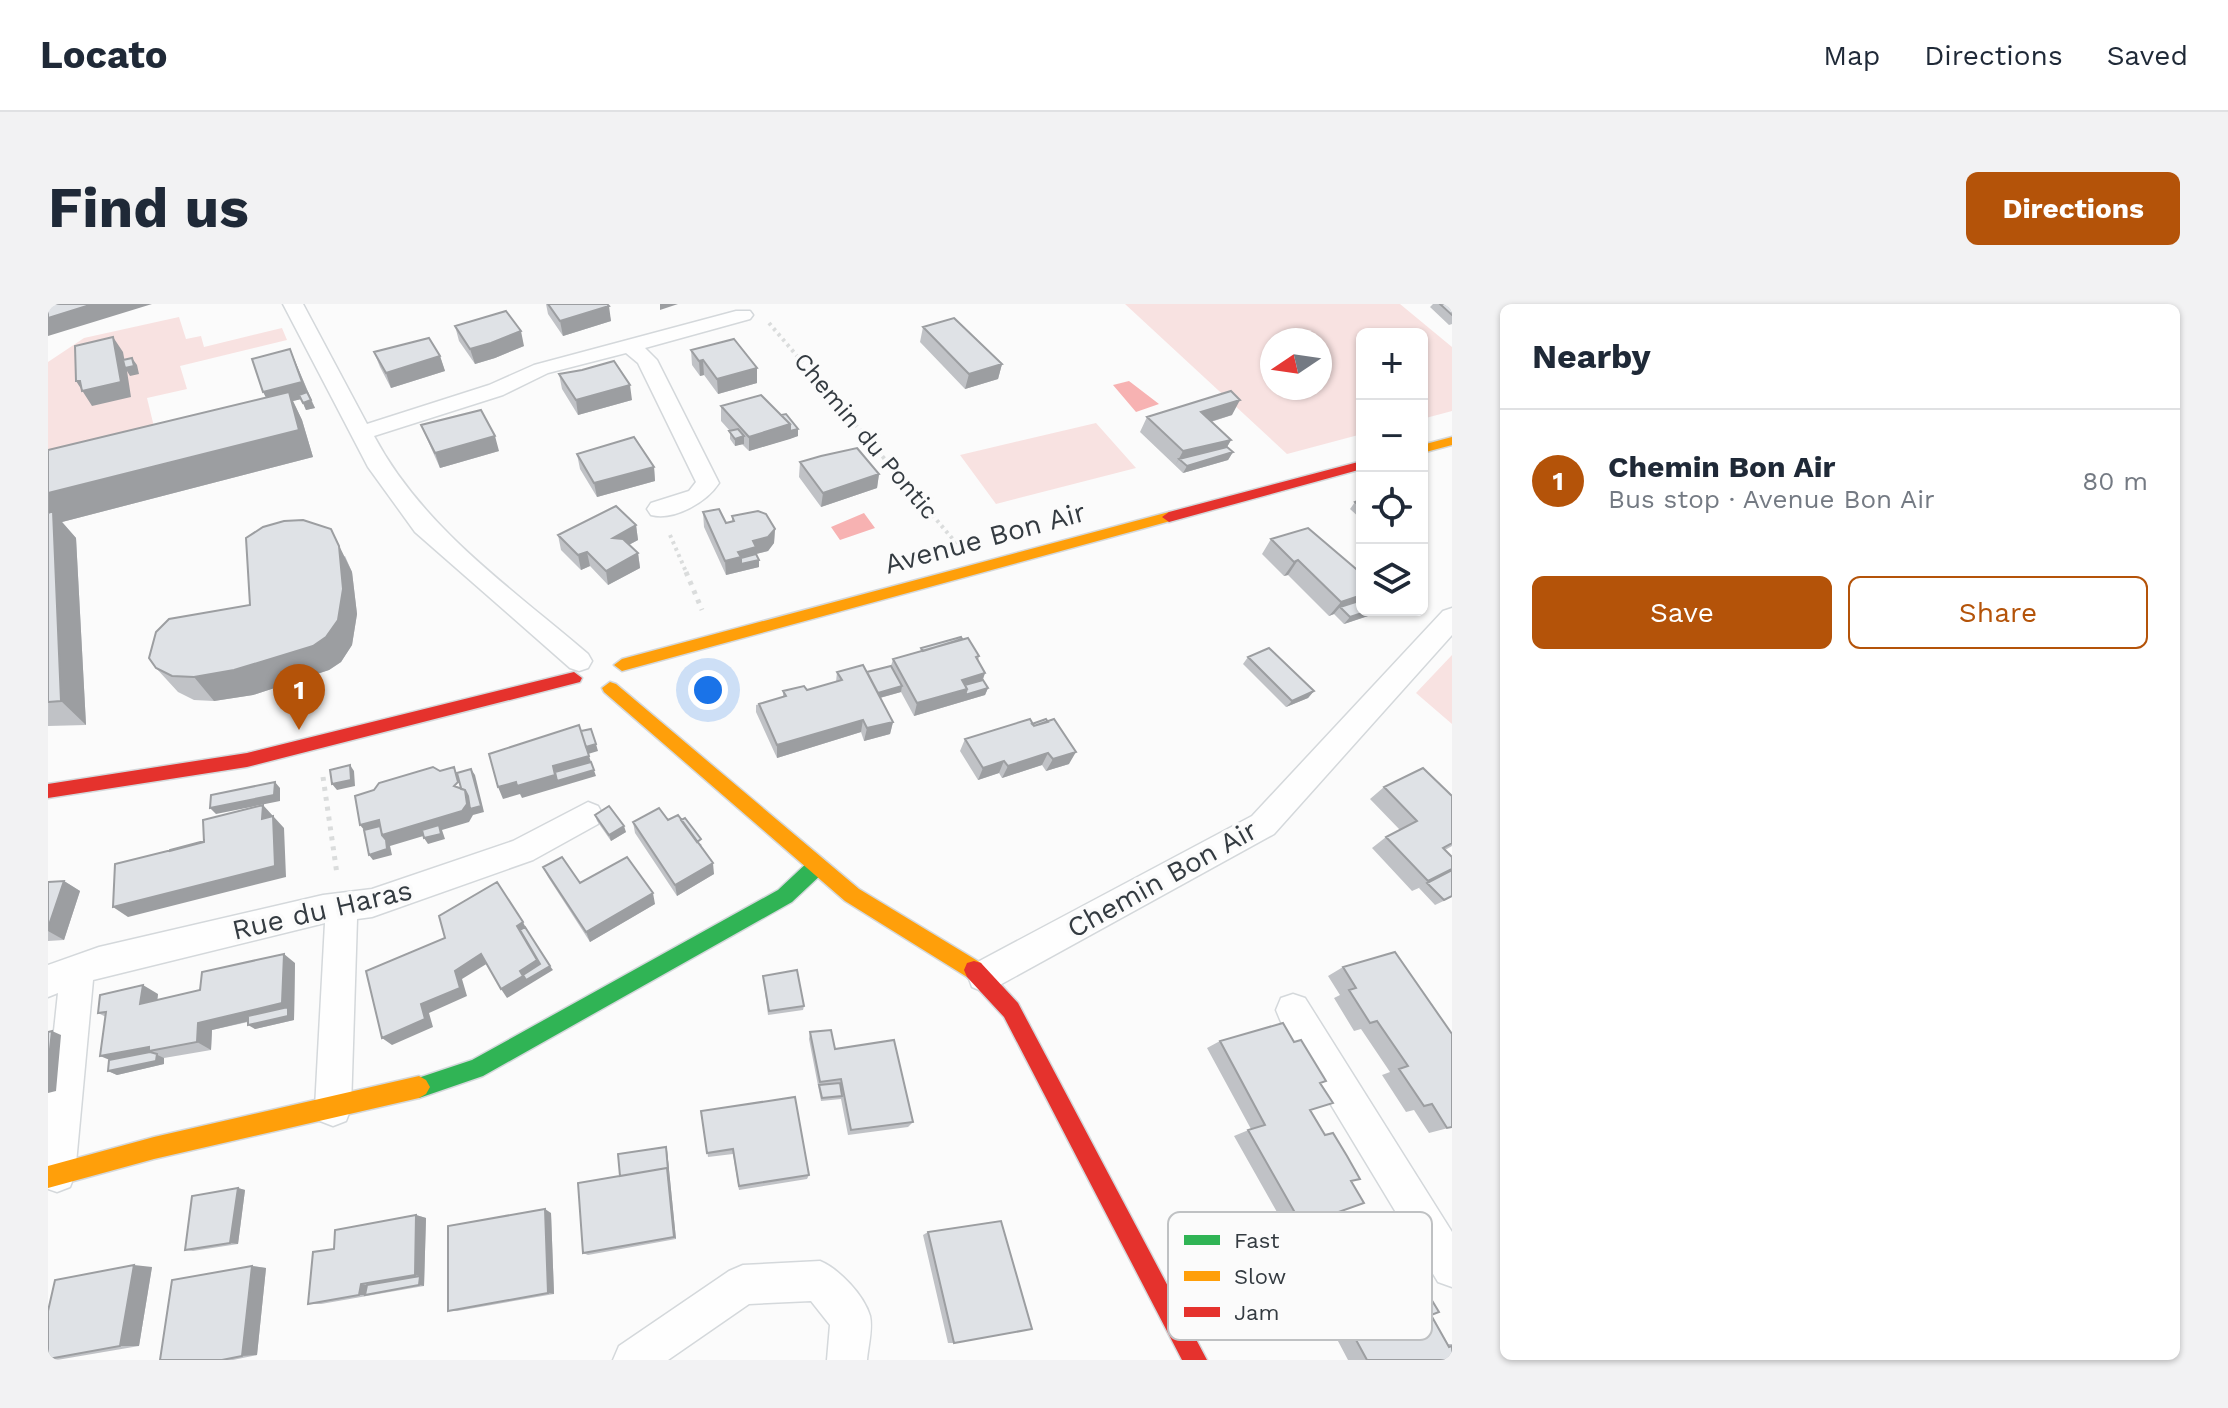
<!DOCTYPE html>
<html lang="en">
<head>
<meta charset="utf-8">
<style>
  :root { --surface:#fff; --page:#f2f2f3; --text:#1f2937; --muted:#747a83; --line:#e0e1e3; --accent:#b45309 }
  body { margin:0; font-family:"Work Sans",sans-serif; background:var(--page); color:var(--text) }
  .controls { position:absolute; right:24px; top:24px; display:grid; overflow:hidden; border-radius:12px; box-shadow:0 2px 6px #0004 }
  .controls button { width:72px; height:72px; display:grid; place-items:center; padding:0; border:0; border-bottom:2px solid var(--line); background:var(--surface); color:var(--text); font:40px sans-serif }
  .compass { position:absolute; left:1212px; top:24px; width:72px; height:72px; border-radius:50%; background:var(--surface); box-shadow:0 2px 6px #0004; rotate:257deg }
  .you { position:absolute; left:660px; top:386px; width:28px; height:28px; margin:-20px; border:6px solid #fff; border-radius:50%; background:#1a73e8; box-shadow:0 0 0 12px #1a73e833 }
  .badge { display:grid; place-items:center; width:52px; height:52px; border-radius:50%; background:var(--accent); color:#fff; font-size:26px; font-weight:700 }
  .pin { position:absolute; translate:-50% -66px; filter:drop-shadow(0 2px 4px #0008) }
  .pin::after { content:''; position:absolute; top:42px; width:28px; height:24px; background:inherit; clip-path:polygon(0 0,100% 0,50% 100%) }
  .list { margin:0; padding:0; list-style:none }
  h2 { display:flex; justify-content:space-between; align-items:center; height:104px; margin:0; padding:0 32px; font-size:34px }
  h2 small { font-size:26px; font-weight:400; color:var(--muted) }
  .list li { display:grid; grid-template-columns:52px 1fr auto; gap:24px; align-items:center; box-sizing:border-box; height:144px; padding:0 32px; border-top:2px solid var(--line) }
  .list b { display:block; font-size:30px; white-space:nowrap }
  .list p { margin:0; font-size:26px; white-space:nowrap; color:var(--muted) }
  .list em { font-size:26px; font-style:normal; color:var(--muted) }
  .actions { display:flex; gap:16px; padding:24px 32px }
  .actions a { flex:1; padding:18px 0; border:2px solid var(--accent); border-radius:12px; text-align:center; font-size:28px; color:var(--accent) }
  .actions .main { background:var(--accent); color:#fff }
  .icon { flex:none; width:44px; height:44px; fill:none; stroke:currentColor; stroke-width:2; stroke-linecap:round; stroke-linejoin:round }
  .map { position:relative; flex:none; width:1404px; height:1056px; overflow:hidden; border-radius:12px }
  header { display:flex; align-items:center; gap:48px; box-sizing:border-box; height:112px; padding:0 40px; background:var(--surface); border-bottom:2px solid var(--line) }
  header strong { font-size:38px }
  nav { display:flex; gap:44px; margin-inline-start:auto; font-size:28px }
  .intro { display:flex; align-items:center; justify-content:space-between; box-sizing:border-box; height:192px; padding:0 48px }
  h1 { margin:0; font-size:56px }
  .button { padding:20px 36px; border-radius:12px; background:var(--accent); color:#fff; font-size:28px; font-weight:700 }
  main { display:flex; gap:48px; padding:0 48px }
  aside { flex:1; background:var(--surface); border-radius:12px; box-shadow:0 2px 6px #0004 }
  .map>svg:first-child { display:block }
  .green { fill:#f8e2e1; fill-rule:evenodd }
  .water { fill:#f7b2b2 }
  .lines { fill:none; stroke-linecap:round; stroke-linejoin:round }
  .street-casing { stroke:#d4d8db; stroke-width:3 }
  .fast-casing { stroke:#d4d8db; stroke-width:3 }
  .slow-casing { stroke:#d4d8db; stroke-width:3 }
  .jam-casing { stroke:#d4d8db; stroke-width:3 }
  .path-far1 { stroke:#dadcdc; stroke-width:4; stroke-dasharray:3 4; stroke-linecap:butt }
  .path { stroke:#dadcdc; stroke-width:5; stroke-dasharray:4 6; stroke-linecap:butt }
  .street { fill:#fefefe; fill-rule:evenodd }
  .fast { fill:#30b455; fill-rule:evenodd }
  .slow { fill:#ff9f0a; fill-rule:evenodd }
  .jam { fill:#e5322d; fill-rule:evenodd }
  .wall { fill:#c0c2c6 }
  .shaded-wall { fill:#9c9ea1 }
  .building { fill:#dfe2e6; stroke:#9c9ea1; stroke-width:2 }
  .labels { text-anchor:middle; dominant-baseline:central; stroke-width:7; stroke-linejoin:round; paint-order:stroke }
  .far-street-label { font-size:24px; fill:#343b41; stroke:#fbfbfb }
  .street-label { font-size:28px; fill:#343b41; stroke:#fbfbfb }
  .key { fill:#fbfbfb; stroke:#bfc1c3; stroke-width:2 }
  .key-label { font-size:22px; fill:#343b41 }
</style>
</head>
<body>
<header>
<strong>Locato</strong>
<nav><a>Map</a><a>Directions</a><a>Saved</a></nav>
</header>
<div class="intro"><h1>Find us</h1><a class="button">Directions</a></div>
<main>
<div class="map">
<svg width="1404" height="1056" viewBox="0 0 1404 1056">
  <rect width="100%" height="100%" fill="#fbfbfb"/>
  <path class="green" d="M1077,0h275l52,43v64l-30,8v-85h-60v100l-75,20zM1224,36h48v48h-48z
    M131,13l7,22 15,-3 3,11 78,-19 5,12 -107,26 7,23 -40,9 9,37 -108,26v-99l36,-24z
    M1048,119l40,45 -140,36 -36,-49z
    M1404,351v69l-36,-31z"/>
  <path class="water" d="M1081,77l30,23 -23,8 -23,-27z
    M816,209l11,15 -35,12 -9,-13z"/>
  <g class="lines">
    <g class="street-casing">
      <path id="street" d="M235,0h20l64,120 122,-39 45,-20 202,-54h14l3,4 -3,4 -105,29 12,12 62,123c-12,19 -45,38 -68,32l-4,-6 4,-6 38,-12 7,-9 -58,-119 -12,-10 -78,20 -45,22 -129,41c49,92 137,152 214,218l4,7 -4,7 -9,3 -9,-3 -155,-136 -47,-65z
        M1404,304v27l-178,199 -278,153 -12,5 -12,-5 -4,-11 4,-11 280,-149 191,-205z
        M540,498l10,4 5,9 -5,9 -65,36 -161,57 -15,2 -6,189 -5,13 -13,5 -13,-5 -5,-13 10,-185 -232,57 -18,194 -5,13 -13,5 -9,-3v-102l10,-94 -10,4v-32l51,-18 224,-52 49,-6 141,-48z
        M1245,690l12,4 147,234v55l-14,-5 -157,-260 -5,-12 5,-12z
        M772,957c19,8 44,34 50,55 3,13 -2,31 -3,44h-40l3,-35 -19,-24 -62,3 -81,56h-55l6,-14 110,-75 14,-6z"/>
    </g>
    <g class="fast-casing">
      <path id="fast" d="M769,554l7,2 2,6 -2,6 -32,30 -309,174 -64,22 -7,-4 -4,-7 4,-7 60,-20 306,-170 32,-30z"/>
    </g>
    <g class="slow-casing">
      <path id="slow" d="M1404,133v8l-30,8v-8z
        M1121,208l7,5 -2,3 -552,151 -8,-6 8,-6z
        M562,378l6,2 243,205 122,74 3,7 -3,7 -7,2 -7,-2 -122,-76 -241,-209 -2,-4z
        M371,772l7,4 4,7 -4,7 -7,4 -265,61 -106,29v-22l106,-29z"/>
    </g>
    <g class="jam-casing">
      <path id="jam" d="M1314,157v8l-193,53 -7,-5 7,-5z
        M526,368l8,6 -2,4 -333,85 -199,31v-14l199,-31z
        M926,657l7,2 37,40 189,357h-25l-178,-343 -37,-40 -3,-7 3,-7z"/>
    </g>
    <path class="path-far1" d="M721,19l188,221
      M622,231l17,39"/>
    <path class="path" d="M638,268l16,38
      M275,473l14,97"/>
    <use href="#street" class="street"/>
    <use href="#fast" class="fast"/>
    <use href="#slow" class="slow"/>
    <use href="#jam" class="jam"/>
  </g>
  <path class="wall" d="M498,0h61l4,17 -48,15 -15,-22z
    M1385,0h19v20l-3,1 -19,-18z
    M407,22l69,20 -29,12 -20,6 -16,-23z
    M875,23l79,37 -4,15 -33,10 -45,-47z
    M242,45l25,59 -9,2 -5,-11 -8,2 9,19 11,37 -251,65 14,16 10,187 -38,1v-276l218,-52z
    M643,46l66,18v15l-39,11 -14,-19 -4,1 -8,-11z
    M326,48l66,4 5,15 -54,17 -11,-21z
    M511,70l73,26 -54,15 -16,-26z
    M713,91l37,41 -49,15 -7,-7 -7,2 -5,-7v-8l-9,-10v-15z
    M1184,111l-21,7 20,18 -4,7 6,5 -5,8 -45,13 -43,-41 7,-15z
    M373,121l78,26 -59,17 -13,-29z
    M529,150l77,13 1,14 -58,16 -17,-28z
    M752,158l79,12 -2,14 -56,19 -22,-30z
    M1314,195v21l-12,-11 5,-7z
    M655,208l23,11 6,-1v-6l43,13 -1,14 -6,8 -12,3 3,13 -33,8 -22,-48z
    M588,221l2,15 -9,5 9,8 2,15 -32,17 -18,-19 -9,4 -20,-20 -3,-15z
    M1223,235l103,75 -30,10 -10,-10 -5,2 -41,-41 -4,1 -22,-22z
    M297,252l7,16 5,42 -5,31 -11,17 -12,8 -76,25 -39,6 -20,-1 -16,-8 -22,-24 94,-63z
    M873,344l58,8 -1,5 7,12 -2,7 5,8 -3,7 -71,21 -13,-24 -21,6 13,24 -3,12 -26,7 -3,-9 -84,26 -21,-46v-7l27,-8v-6l24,-1 29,-8 1,-10h30l24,-6 2,-7 27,-8z
    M1200,353l66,34 -6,7 -22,9 -43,-43z
    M984,420l37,40 -23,7 -4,-6 -40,13 -3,-5 -21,7 -18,-29 5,-12z
    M1336,483l68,9v50l-7,4 7,7v40l-17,8 -16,-17 2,-1 -9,4 -40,-43 14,-11 14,-7 -30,-31z
    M547,511l31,17 -15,9 -14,-20z
    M620,516l34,25 -2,1 14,28 -37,22 -42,-63 -2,-11z
    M495,563l37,16 75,21 -65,38 -42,-65z
    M16,577l16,10 -16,49 -16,1v-59z
    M247,659l-1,57 -39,9 -7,-7 -36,8 -1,20 -47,8v6l-47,11 -9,-4 1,-11 -3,-43 -8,-4 60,-19 -1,6 43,-10z
    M1295,663l109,160 -23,6 -15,-23 -8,2 -24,-37 8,-3 -29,-43 -7,2 -20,-33 6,-3 -12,-19z
    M715,672l41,30 -1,4 -35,5z
    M762,728l25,17 78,73 -5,5 -60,8 -7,-36 -20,2 -12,-62z
    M1172,737l101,42 -11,28 41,70 -49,44 -16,3 -52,-92 17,-7 -44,-81z
    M653,807l108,64 -2,4 -68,11 -6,-36 -25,3z
    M619,846l9,89 -88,16 -5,-2z
    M190,884l7,2 -7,54 -45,7 -8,-1z
    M503,909l3,81 -97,17h-9z
    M368,911l10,3 -2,68 -103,18h-13l26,-55z
    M1331,922l15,26 8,-1 29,64 17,29h4v16h-104l-57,-108 70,-23z
    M880,928l26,111h-6l-25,-108z
    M204,962l14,2 -9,87 -24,5h-73z
    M104,963l-13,79 -82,14h-9v-49z"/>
  <path class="shaded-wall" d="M45,0h59l-104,32v-18z
    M612,0h18l-18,6z
    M561,2l2,15 -48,15 -3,-15z
    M473,27l3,15 -29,12 -20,6 -5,-15z
    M65,33l10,15 3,16 6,-10 5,7 2,9 -9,2 -3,-5 4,26 -39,9 -16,-25z
    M242,45l20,48 -17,4 9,19 11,37 -251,65 14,16 10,187 -25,-24 -13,-162v-46l223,-86 -8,-15z
    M392,52l5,15 -54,17 -5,-15z
    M655,56l1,15 -4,1 -1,-15z
    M954,60l-4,15 -33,10 4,-15z
    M709,64v15l-39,11 -1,-15z
    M582,81l2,15 -54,15 -2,-15z
    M263,96l4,8 -9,2 -3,-7z
    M1192,96l-8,15 -39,12 8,-15z
    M742,120v15l-41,12v-14z
    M750,125v7l-8,3v-8z
    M447,132l4,15 -59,17 -5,-15z
    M696,132v8l-9,2v-7z
    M1183,136l-8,14 -44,5 -4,7 8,-15z
    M1185,148l-5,8 -45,13 4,-7z
    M606,163l1,14 -58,16 -3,-14z
    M831,170l-2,14 -56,19 2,-14z
    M588,221l2,15 -23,12 -2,-14z
    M283,225l21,43 5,42 -5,31 -11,17 -12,8 -76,25 -39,6 -20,-24z
    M727,225l-1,14 -6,8 -12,3 3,6v7l-33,8 -1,-14 28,-20z
    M539,248l3,14 -9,4 -3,-15z
    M590,249l2,15 -32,17 -2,-14z
    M1250,256l-10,15 -4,1 10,-14z
    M1314,291v10l-22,2 -6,7 -5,2 12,-14z
    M1323,306h6l-3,4 -30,10 6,-7z
    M937,369l-5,13 8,2 -3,7 -71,21 3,-13 45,-23z
    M854,382l-1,6 -29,8 1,-6z
    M1266,387l-6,7 -22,9 6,-6z
    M815,416l-2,12 -84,26v-13z
    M845,418l-3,12 -26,7 3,-13z
    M548,440l2,7 -10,3 -2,-7z
    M1028,448l-7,12 -23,7 7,-12z
    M1000,449l-6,12 -40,13 6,-12z
    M541,452l7,20 -74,22 -2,-4 -17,5 -5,-12 55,-21z
    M956,457l-5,12 -21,7 5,-12z
    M302,461l4,6 1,15 -18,4 -5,-6z
    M423,465l4,6 9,37 -11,3 -4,7 -27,8 3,9 -17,5 -4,-6 16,-7 -50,15 2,9 -19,5 -4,-5v-19l-9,-11 19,-5 86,-30z
    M227,478l5,6v13l-64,13 -6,-6z
    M215,501l21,23 2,49 -158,40 -15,-10 149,-88z
    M576,522l2,6 -15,9 -2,-6z
    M665,559l1,11 -37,22 -2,-11z
    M16,577l16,10 -16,49 -16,-9v-3z
    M605,589l2,11 -65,38 -4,-10z
    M475,618l5,10 -5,3 -6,-9z
    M236,650l11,9 -1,57 -39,9 -7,-4 40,-13 -76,18 -1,20 -14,-8 1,-19z
    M433,650l7,9 -26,16 5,17 -38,17 4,14 -41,18 -10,-7 39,-34 34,-33z
    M489,656l13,6 3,4 -46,28 -6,-9 19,-18z
    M95,681l15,9 -2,18 -16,-8z
    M4,727l9,4 -5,56 -8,2v-26z
    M101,743v4l15,7v6l-47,11 -9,-4 9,-8 -17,-7z
    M618,843l1,3 9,89 -2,-2z
    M190,884l7,2 -7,54 -8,-1z
    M497,905l6,4 3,81 -6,-1z
    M368,911l10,3 -2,68 -5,-1 1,-9 -5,-1z
    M86,961l18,2 -13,79h-19z
    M204,962l14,2 -9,87 -15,1z
    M313,980l11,2 -7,9h-6z"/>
  <path class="building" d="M0,0h45l-45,14z
    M500,0h59l2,2 -49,15z
    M1392,0h12v11z
    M458,7l15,20 -30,12 -21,6 -15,-23z
    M906,14l48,46 -33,10 -46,-47z
    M65,33l8,45 -39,9 -2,-10h-4l-1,-35z
    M381,34l11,18 -54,17 -12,-21z
    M686,35l23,29 -40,11 -14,-19 -4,1 -8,-11z
    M242,45l12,33 -39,10 -11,-33z
    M84,54l2,8 -9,2 -2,-8z
    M566,57l16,24 -54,15 -17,-26 23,-4z
    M1183,87l9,9 -39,12 30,28 -48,11 -36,-34z
    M241,88l10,38 -251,63v-43z
    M259,88l4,8 -8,3 -4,-8z
    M713,91l29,29 -41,13 -28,-31z
    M433,106l14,26 -60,17 -14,-28z
    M738,110l12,15 -8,2v-7l-9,-9z
    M690,125l6,7 -9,3 -6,-8z
    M586,133l20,30 -60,16 -17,-29z
    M1179,143l6,5 -46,14 -8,-7z
    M809,144l22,26 -56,19 -23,-31 21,-6z
    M1314,195v9l-7,-6z
    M568,202l20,19 -23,13 10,1 15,14 -32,18 -19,-19 -9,3 -20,-20z
    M671,205l7,14 8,-2 -2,-5 26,-5 8,3 9,15 -7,8 -15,4 3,6 -18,5 3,5 -16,4 -22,-49z
    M5,207l8,190 -13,1v-189z
    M255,216l28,9 8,17 4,43 -5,31 -12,17 -13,9 -79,24 -40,7 -22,-1 -16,-8 -7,-10 7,-26 13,-13 81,-14 -4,-67 17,-11 21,-6z
    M1260,224l54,46v21l-21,7 -43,-42 -4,2 -23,-23z
    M708,250l3,6 -18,4v-6z
    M1314,296v10h9l-21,7 -10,-10z
    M913,333l1,2 -39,12 -2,-3z
    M920,334l11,18 -3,1 9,16 -23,7 5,9 -50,14 -24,-44z
    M1221,344l45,43 -22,10 -44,-44z
    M815,361l30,57 -26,6 -4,-8 -86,25 -18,-41 27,-8 -3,-5 21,-5 3,4 35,-10 -5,-8z
    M843,362l11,20 -24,7 -11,-21z
    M935,376l5,8 -23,7 2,-6 -2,-4z
    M982,415l4,7 20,-7 22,33 -23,7 -5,-6 -40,13 -4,-5 -21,7 -18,-29z
    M998,415l2,3 -14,4 -2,-2z
    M531,421l10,31 -36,10 2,9 -38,11 -1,-4 -18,5 -9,-33z
    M543,425l5,15 -10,3 -5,-16z
    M543,458l3,8 -37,11 -2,-9z
    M302,461l1,15 -19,4 -2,-14z
    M385,463l7,4 14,-4 4,15 -4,4 11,4 2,14 -5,7 -80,24 -3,-15 -19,5 -5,-29 19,-6 5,-7z
    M1375,464l29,28v47l-9,5 9,9v12l-24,12 -42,-44 31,-16 -33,-34z
    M423,465l10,37 -11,3 -2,-13 -3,-6 -4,-1v-1l-4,-15z
    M227,478l-1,13 -64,13 1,-13z
    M215,501l-1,14 11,-3 2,50 -162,41 2,-43 89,-22 -1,-22z
    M561,502l15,20 -15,9 -14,-20z
    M611,504l9,12 10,-5 35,48 -38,22 -42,-63z
    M637,514l16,21 -4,3 -16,-22z
    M391,521l2,9 -17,4 -2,-8z
    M332,522l2,9 4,5 1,9 -18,6 -5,-25z
    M156,537v1l-34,9v-1z
    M514,553l18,26 47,-26 26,36 -67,39 -43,-65z
    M1404,566v26l-8,4 -17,-17z
    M16,577l-16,47v-46z
    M449,578l26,40 -6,4 20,34 -17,11 3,5 -22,13 -20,-35 -26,17 5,17 -39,16 4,15 -43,19 -16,-67 79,-33 -6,-22z
    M477,623l25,39 -24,14 -3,-5 17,-11 -20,-34z
    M1347,648l57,82v93l-5,1 -15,-24 -8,2 -25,-37 9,-3 -31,-45 -7,2 -21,-33 7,-2 -13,-21z
    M236,650l-2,49 -84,20 -1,19 -48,9v-4l-49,9 6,-44 -8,1 2,-18 43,-10 -3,19 60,-14 2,-18z
    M749,666l7,36 -35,5 -6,-35z
    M240,703v9l-40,9v-9z
    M1235,719l11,19 7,-2 25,41 -6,2 13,20 -23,7 15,25 8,-2 14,23 13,23 -9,2 13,22 -62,22 -54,-95 17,-5 -45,-84z
    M783,726l4,19 59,-9 19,82 -62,8 -10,-51 -21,3 -10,-50z
    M4,727l-4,36v-35z
    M102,748l7,2 -1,7 -48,10 1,-11z
    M792,779l2,13 -20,2 -3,-13z
    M747,793l14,78 -70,11 -6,-37 -26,4 -6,-42z
    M618,843l2,23 -1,-2 -47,8 -2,-22z
    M619,864l7,69 -91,16 -5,-70z
    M190,884l-8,55 -45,7 7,-54z
    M497,905l3,84 -100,18v-85z
    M368,911l-1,60 -54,9 -2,11 -51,9 5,-52 21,-3 1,-19z
    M953,917l31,108 -78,14 -26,-111z
    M1331,922l16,28 7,-3 37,61 -8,3 18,32 3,-1v14h-85l-60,-110z
    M86,961l-14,81 -72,13v-48l7,-31z
    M204,962l-10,90 -20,4h-62l12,-80z
    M372,972l-1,9 -54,10 2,-10z"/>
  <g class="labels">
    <g class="far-street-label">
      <text transform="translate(818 132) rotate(50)">Chemin du Pontic</text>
    </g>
    <g class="street-label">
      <text transform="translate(937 234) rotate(-15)">Avenue Bon Air</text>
      <text transform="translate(1114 575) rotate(-29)">Chemin Bon Air</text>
      <text transform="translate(274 606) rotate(-13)">Rue du Haras</text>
    </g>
  </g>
  <rect x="1120" y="908" width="264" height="128" rx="12" class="key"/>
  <rect x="1136" y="931" width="36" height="10" fill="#30b455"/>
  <rect x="1136" y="967" width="36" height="10" fill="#ff9f0a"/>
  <rect x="1136" y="1003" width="36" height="10" fill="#e5322d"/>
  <g class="key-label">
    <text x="1186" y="944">Fast</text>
    <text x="1186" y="980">Slow</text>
    <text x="1186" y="1016">Jam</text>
  </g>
</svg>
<div class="controls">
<button>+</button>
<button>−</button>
<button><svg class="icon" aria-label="locate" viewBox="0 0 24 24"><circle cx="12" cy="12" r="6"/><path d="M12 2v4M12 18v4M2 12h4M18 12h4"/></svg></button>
<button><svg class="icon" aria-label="layers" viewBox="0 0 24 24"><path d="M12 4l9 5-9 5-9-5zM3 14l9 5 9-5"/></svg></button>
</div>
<svg class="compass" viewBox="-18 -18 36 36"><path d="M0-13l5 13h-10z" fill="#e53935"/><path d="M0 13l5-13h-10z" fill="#747a83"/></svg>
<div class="you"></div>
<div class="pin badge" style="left:251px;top:426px">1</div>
</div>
<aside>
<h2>Nearby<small></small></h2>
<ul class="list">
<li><span class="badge">1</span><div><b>Chemin Bon Air</b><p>Bus stop · Avenue Bon Air</p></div><em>80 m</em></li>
</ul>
<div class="actions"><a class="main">Save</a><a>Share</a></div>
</aside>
</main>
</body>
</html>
